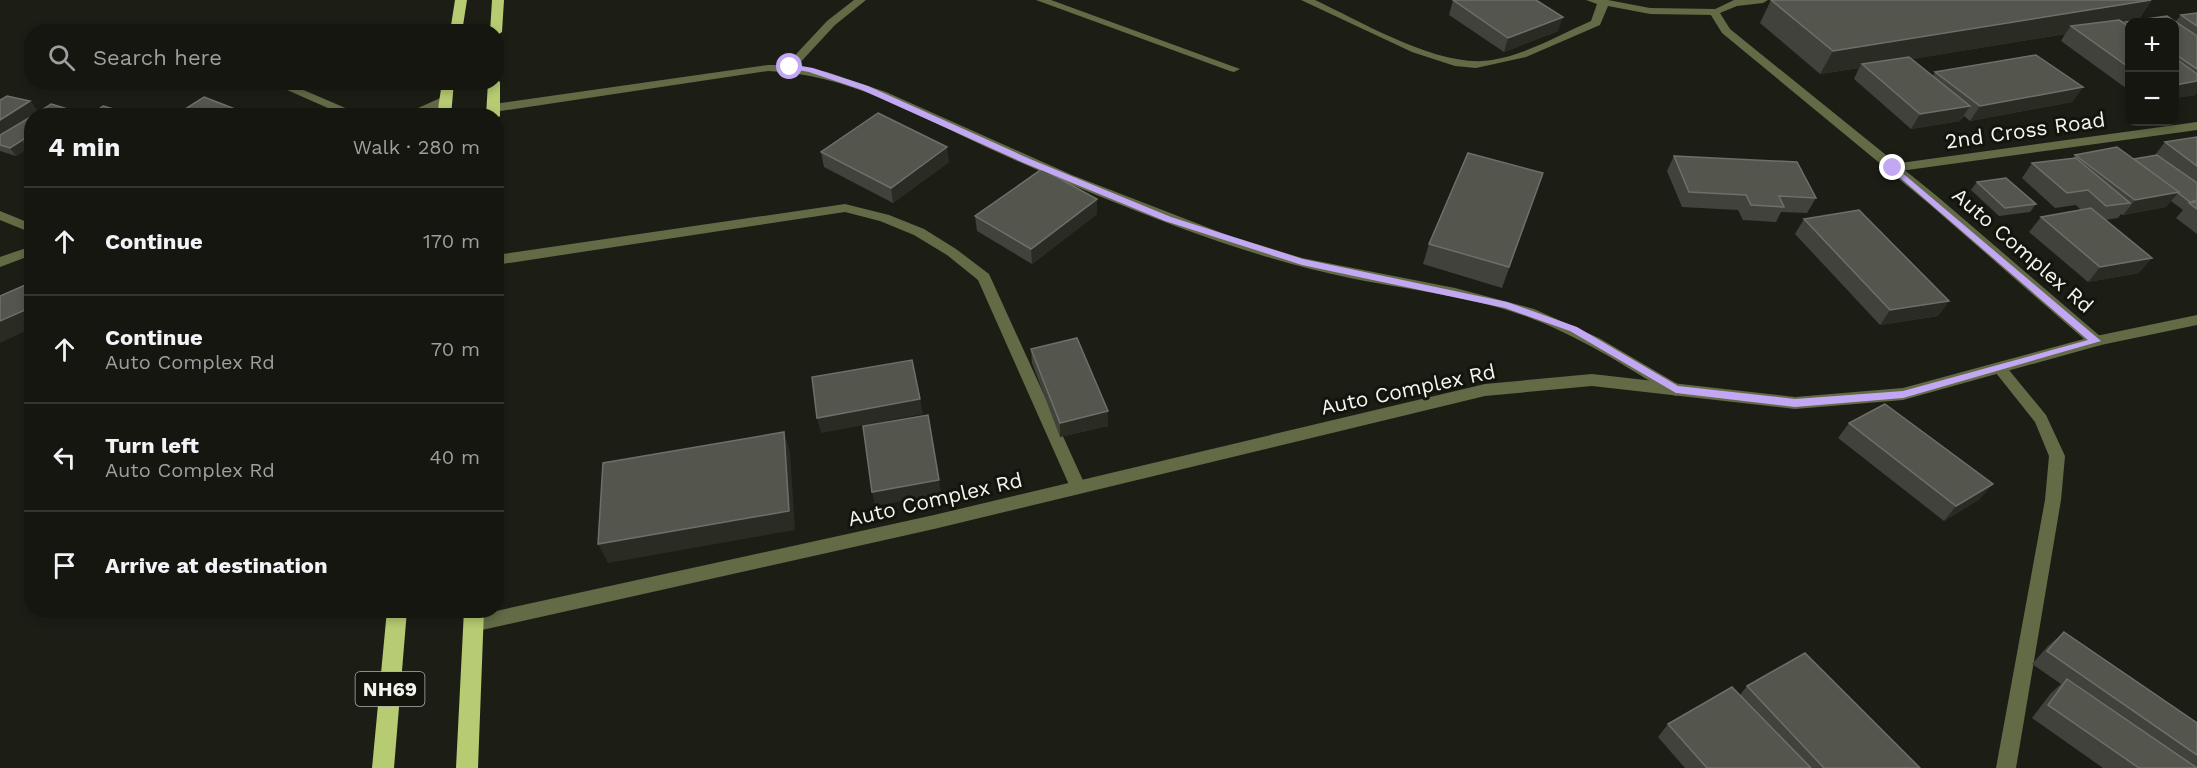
<!DOCTYPE html>
<html lang="en">
<head>
<meta charset="utf-8">
<style>
  :root { --surface:#151610; --page:#1e1f19; --text:#f1f3f6; --muted:#9d9f9f; --line:#343530 }
  body { margin:0; font-family:"Work Sans",sans-serif; background:var(--page); color:var(--text) }
  .controls { position:absolute; right:18px; top:18px; display:grid; overflow:hidden; border-radius:12px; box-shadow:0 3px 9px #0003 }
  .controls button { width:54px; height:54px; display:grid; place-items:center; padding:0; border:0; border-bottom:2px solid var(--line); background:var(--surface); color:var(--text); font:30px sans-serif }
  .stop { position:absolute; width:18px; height:18px; margin:-14px; border:4px solid #c2a8f3; border-radius:50%; background:#fff }
  .stop.end { background:#c2a8f3; border-color:#fff; box-shadow:0 2px 6px #0008 }
  .list { margin:0; padding:0; list-style:none }
  h2 { display:flex; justify-content:space-between; align-items:center; height:78px; margin:0; padding:0 24px; font-size:26px }
  h2 small { font-size:20px; font-weight:400; color:var(--muted) }
  .list li { display:grid; grid-template-columns:39px 1fr auto; gap:18px; align-items:center; box-sizing:border-box; height:108px; padding:0 24px; border-top:2px solid var(--line) }
  .list b { display:block; font-size:22px; white-space:nowrap }
  .list p { margin:0; font-size:20px; white-space:nowrap; color:var(--muted) }
  .list em { font-size:20px; font-style:normal; color:var(--muted) }
  .icon { flex:none; width:33px; height:33px; fill:none; stroke:currentColor; stroke-width:2; stroke-linecap:round; stroke-linejoin:round }
  .map { position:relative; flex:none; width:2197px; height:768px; overflow:hidden }
  .search { position:absolute; background:var(--surface); box-shadow:0 3px 9px #0003; left:24px; top:24px; width:480px; height:66px; display:flex; align-items:center; gap:15px; box-sizing:border-box; padding:0 21px; border-radius:24px; color:var(--muted); font-size:22px }
  .panel { position:absolute; background:var(--surface); box-shadow:0 3px 9px #0003; left:24px; top:108px; width:480px; height:510px; border-radius:24px }
  .map>svg:first-child { display:block }
  .lines { fill:none; stroke-linecap:round; stroke-linejoin:round }
  .service { fill:#626b46; fill-rule:evenodd }
  .minor { fill:#626b46; fill-rule:evenodd }
  .tertiary { fill:#626b46; fill-rule:evenodd }
  .trunk { fill:#b6cb72; fill-rule:evenodd }
  .wall { fill:#41423b }
  .shaded-wall { fill:#2a2c24 }
  .building { fill:#54564e; stroke:#6d6f68; stroke-width:1.5 }
  .route { fill:#c2a8f3 }
  .labels { text-anchor:middle; dominant-baseline:central; stroke-width:6; stroke-linejoin:round; paint-order:stroke }
  .shield { fill:#13150d; stroke:#b0b2ac; stroke-width:1.5 }
  .shield-label { font-size:20px; font-weight:bold; fill:#f4f5f0 }
  .street-label { font-size:21px; fill:#f4f5f0; stroke:#13150d }
</style>
</head>
<body>
<div class="map">
<svg width="2197" height="768" viewBox="0 0 2197 768">
  <rect width="100%" height="100%" fill="#1c1e16"/>
  <g class="lines">
    <path class="service" d="M854,0h12l-31,25 -38,41 30,6 59,20 186,83 155,60 75,23 153,30 79,21 65,29 82,48 3,4 -8,6 -5,-2c-47,-29 -94,-59 -146,-78 -56,-20 -116,-26 -175,-38 -58,-12 -115,-30 -172,-51 -65,-24 -129,-51 -192,-80 -70,-33 -139,-73 -218,-76l-274,41 -6,-4 6,-4 274,-39h18l41,-44z
      M1036,0h15l189,69 -6,3 -4,-1z
      M1301,0h14c47,22 125,69 177,60 35,-6 67,-25 99,-39l6,-17 -11,-4h22l42,8 64,1 5,3 -5,3 -64,-1 -42,-8 -8,19 -74,32 -50,11 -21,-2 -43,-14z
      M269,82h16l79,34h-18z
      M845,204l44,11 35,14 32,20 33,25 97,213 -2,5 -6,1 -6,-1 -2,-5 -92,-207 -31,-25 -33,-20 -34,-14 -35,-9 -349,53v-10z"/>
    <path class="minor" d="M445,96l4,1v6l-31,13h-18z
      M2197,122v8l-304,42 -6,-4 6,-4z
      M0,211l32,13v9l-32,-13z
      M32,246v9l-32,12v-10z
      M2197,315v10l-101,21 -7,-5 7,-5z
      M1999,363l5,1 42,51 19,41 -4,44 -45,268h-20l49,-268 4,-44 -14,-34 -43,-54z"/>
    <path class="tertiary" d="M1734,0h34l-5,3 -26,3 -17,7 10,16 208,168 163,140 2,4 -2,4 -198,55 -108,9 -203,-23 -107,10 -551,133 -461,103 -6,-3 -3,-5 3,-5 6,-3 461,-101 551,-131 107,-10 203,23 108,-9 181,-49 -156,-136 -206,-170 -13,-21z"/>
    <path class="trunk" d="M455,0h12l-5,32h-12z
      M492,0h12l-2,32 -6,4v-4h-6z
      M496,79l4,3v34l-4,3v-3h-10l2,-34h8z
      M442,82h12l-3,34h-14z
      M387,610h20l-13,158h-22z
      M464,610h20l-6,158h-22z"/>
  </g>
  <path class="wall" d="M1453,0l105,31 -54,21 -55,-37z
    M1771,0h381l-14,20 37,2 6,-7 16,-2v79l-2,3 -20,3v-76h-45v69l-69,-50 4,-7 -153,25 21,17 2,-4 148,15 -11,15 -102,19 -6,-5 -4,5 -49,8 -57,-50 5,-11 -39,6 -60,-51z
    M0,100l30,1 8,11 33,-2 4,6h-43v33l-2,-2 -14,9 -16,-5z
    M2197,137v97l-21,-16 7,-8 -12,-9 -5,6 -43,8 -2,-1 -3,4 -13,2 34,53 -51,9 -59,-50 12,-15 40,-7 -5,-5 -21,3 -33,-30 10,-15 41,-5 2,-3 59,4 21,-4 10,-13z
    M821,152l128,10 -56,41 -69,-36z
    M1674,156l142,42 -9,15 -26,-1 -5,10 -33,-2 -5,-10 -56,-3 -15,-36z
    M1543,173l-41,115 -79,-24 6,-20z
    M1977,182l59,22 -6,8 -31,4 -28,-26z
    M1097,214l-65,50 -55,-33 -2,-15z
    M1804,219l145,82 -11,15 -58,9 -85,-91z
    M1031,349l77,77 -48,11 -28,-74z
    M1849,423l131,76 -36,22 -106,-83z
    M2064,632l133,91v45h-94l-71,-50 19,-25 10,-9 -29,-20 16,-18z
    M1747,686l173,82h-235l-27,-31 10,-13 72,-29z"/>
  <path class="shaded-wall" d="M2152,0l-16,22h-10l-1,2 -54,2 -6,8 -200,33 -3,-3 -3,4 -39,6 13,-23z
    M1563,17l-5,14 -54,21 4,-14z
    M2197,81v11l-2,3 -20,3v-13z
    M2083,87l-11,15 -102,19 10,-15z
    M30,101l11,15h-9v7l-32,20v-23z
    M1970,106l-10,15 -49,8 9,-15z
    M71,110l4,6h-13z
    M32,134v9l-7,-1 5,5 -14,9 -6,-8z
    M947,147l2,15 -56,41 -2,-15z
    M2179,192l-13,15 -43,8 12,-15z
    M1097,199v15l-65,50 -1,-15z
    M2152,258l-13,15 -51,9 12,-15z
    M1949,301l-11,15 -58,9 10,-15z
    M32,307v21l-32,15v-22z
    M920,399l3,15 -102,19 -4,-15z
    M1108,411v15l-48,11v-14z
    M784,432l6,20 5,78 -187,33 -10,-19z
    M939,480l2,14 -66,12 -3,-14z
    M1993,484l-13,15 -36,22 12,-15z"/>
  <path class="building" d="M1453,0h83l27,17 -55,21z
    M1771,0h380l-318,51z
    M2197,13v13l-16,-11z
    M2167,16l30,20v33l-22,-15v-32h-45v2l-4,-2z
    M2119,20l11,7v41l-59,-42z
    M2036,55l47,32 -103,19 -45,-34z
    M1909,57l61,49 -50,8 -58,-50z
    M2175,58l22,16v7l-22,4z
    M7,96l23,5 -30,19v-20z
    M204,97l49,19h-79z
    M51,104l20,6 -9,6h-29z
    M103,106l35,10h-49z
    M878,113l69,34 -56,41 -70,-36z
    M32,116v18l-22,14 -10,-3v-10z
    M2197,137v29l-32,-24z
    M32,138v5l-7,-1z
    M2117,147l62,45 -44,8 -60,-45z
    M1468,153l75,20 -34,94 -80,-23z
    M2157,155l40,28v17l-7,2 -12,-9 1,-1 -45,-33z
    M1674,156l123,6 19,36 -37,-2 5,11 -33,-2 -5,-10 -57,-3z
    M2076,158l54,45 -24,3 -18,-16 -21,3 -35,-30z
    M1042,169l55,30 -66,50 -56,-33z
    M2006,178l30,26 -31,4 -28,-26z
    M2197,202v7l-8,-6z
    M2091,208l61,50 -52,9 -59,-50z
    M1859,210l90,91 -59,9 -86,-91z
    M30,283l2,2v22l-32,14v-25z
    M1077,338l31,73 -48,12 -29,-74z
    M912,360l8,39 -103,19 -5,-41z
    M1885,404l108,80 -37,22 -107,-83z
    M928,415l11,65 -67,12 -9,-66z
    M784,432l5,79 -191,33 5,-81z
    M2064,632l133,91v32l-150,-104z
    M1805,653l115,115h-96l-77,-82z
    M2067,679l130,89h-58l-91,-63z
    M1732,687l79,81h-104l-39,-44z"/>
  <path class="route" d="M790,64l23,4 55,18 162,73 141,58 132,42 204,43 70,25 101,59 117,13 108,-8 185,-51 -198,-171 3,-4 208,176 -198,57 -108,9 -119,-14 -106,-62 -65,-23 -203,-43 -137,-44 -141,-58 -162,-73 -53,-18 -22,-4z"/>
  <g class="labels">
    <rect class="shield" x="355.5" y="672" width="69" height="34" rx="4.5"/>
    <g class="shield-label">
      <text x="390" y="689">NH69</text>
    </g>
    <g class="street-label">
      <text transform="translate(2025 130) rotate(-8)">2nd Cross Road</text>
      <text transform="translate(2023 250) rotate(41)">Auto Complex Rd</text>
      <text transform="translate(1408 389) rotate(-12)">Auto Complex Rd</text>
      <text transform="translate(935 499) rotate(-13)">Auto Complex Rd</text>
    </g>
  </g>
</svg>
<div class="controls">
<button>+</button>
<button>−</button>
</div>
<div class="stop" style="left:790px;top:67px"></div>
<div class="stop end" style="left:1893px;top:168px"></div>
<div class="search"><svg class="icon" aria-label="search" viewBox="0 0 24 24"><circle cx="10" cy="10" r="6"/><path d="M15 15l6 6"/></svg>Search here</div>
<section class="panel">
<h2>4 min<small>Walk · 280 m</small></h2>
<ul class="list">
<li><svg class="icon" aria-label="ahead" viewBox="0 0 24 24"><path d="M12 20V5M6 11l6-6 6 6"/></svg><div><b>Continue</b></div><em>170 m</em></li>
<li><svg class="icon" aria-label="ahead" viewBox="0 0 24 24"><path d="M12 20V5M6 11l6-6 6 6"/></svg><div><b>Continue</b><p>Auto Complex Rd</p></div><em>70 m</em></li>
<li><svg class="icon" aria-label="left" viewBox="0 0 24 24"><path d="M17 20v-9H6M10 6l-5 5 5 5"/></svg><div><b>Turn left</b><p>Auto Complex Rd</p></div><em>40 m</em></li>
<li><svg class="icon" aria-label="arrive" viewBox="0 0 24 24"><path d="M6 21V4h12l-3 4 3 4H6"/></svg><div><b>Arrive at destination</b></div></li>
</ul>
</section>
</div>
</body>
</html>
